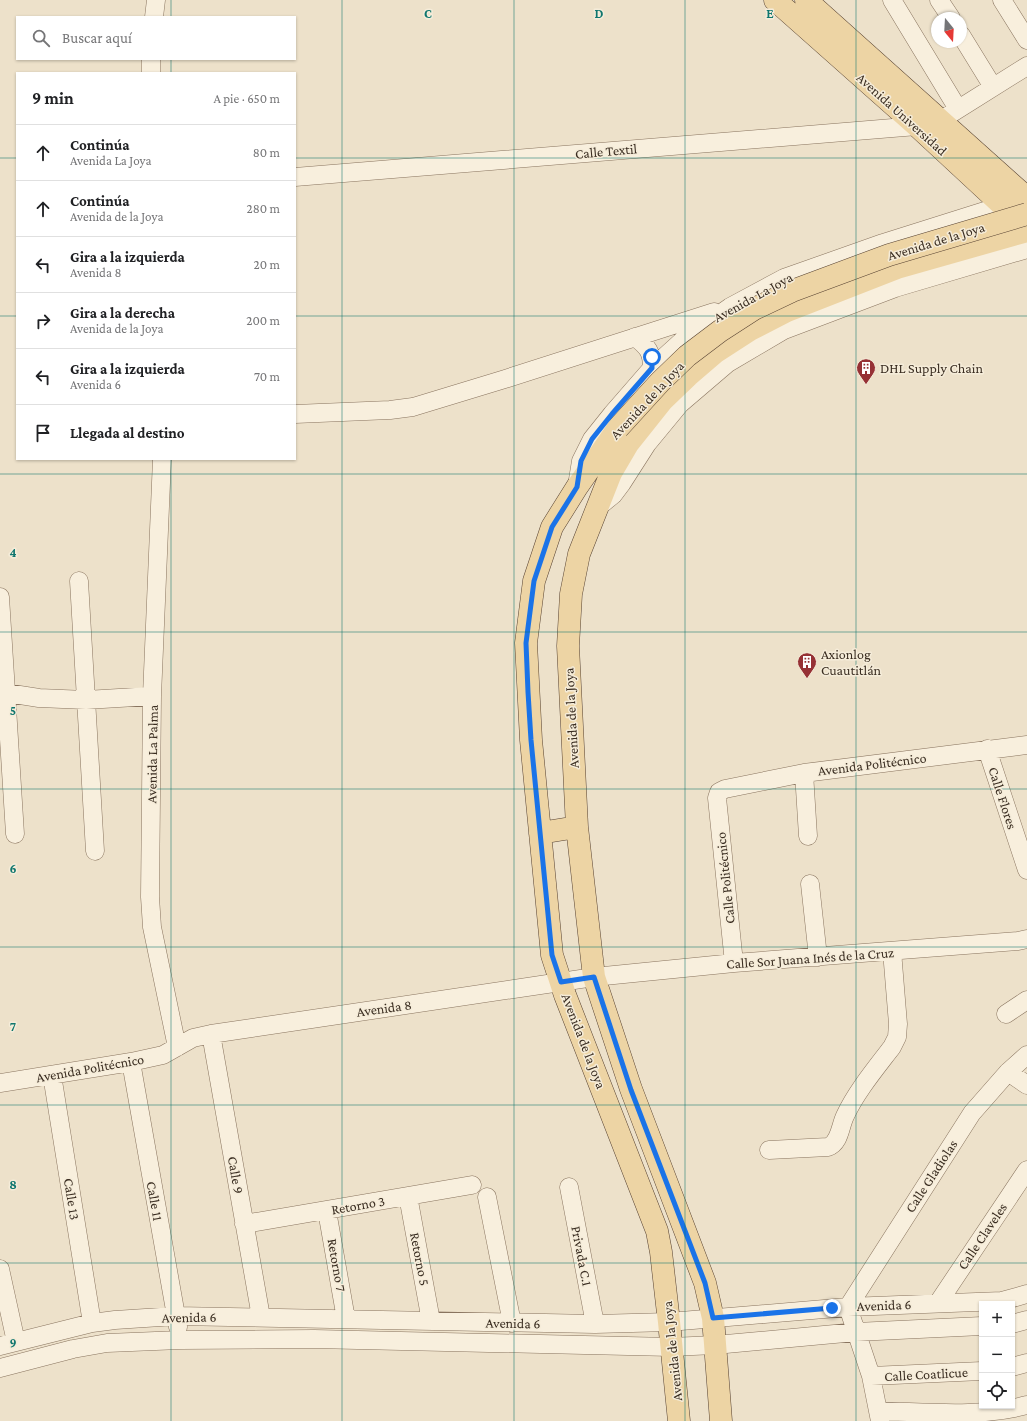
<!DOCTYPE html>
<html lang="es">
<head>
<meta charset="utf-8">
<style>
  :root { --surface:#fff; --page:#f2f2f2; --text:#202124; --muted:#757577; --line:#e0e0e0 }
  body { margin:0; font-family:"Crimson Pro",serif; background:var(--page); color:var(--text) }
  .controls { position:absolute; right:12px; bottom:12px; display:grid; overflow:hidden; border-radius:0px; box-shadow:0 1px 3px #0004 }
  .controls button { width:36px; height:36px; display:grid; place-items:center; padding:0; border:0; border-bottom:1px solid var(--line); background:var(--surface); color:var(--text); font:20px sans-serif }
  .compass { position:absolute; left:931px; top:12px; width:36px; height:36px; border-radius:50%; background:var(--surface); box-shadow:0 1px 3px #0004; rotate:162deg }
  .stop { position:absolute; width:12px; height:12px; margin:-9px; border:3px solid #1a73e8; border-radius:50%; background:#fff }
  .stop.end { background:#1a73e8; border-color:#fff; box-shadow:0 1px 4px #0008 }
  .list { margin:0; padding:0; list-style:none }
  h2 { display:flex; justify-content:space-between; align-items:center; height:52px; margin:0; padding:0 16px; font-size:17px }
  h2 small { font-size:13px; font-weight:400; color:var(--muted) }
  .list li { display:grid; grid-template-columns:26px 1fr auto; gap:12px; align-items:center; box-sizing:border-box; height:56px; padding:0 16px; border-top:1px solid var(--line) }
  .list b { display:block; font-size:15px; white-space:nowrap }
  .list p { margin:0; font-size:13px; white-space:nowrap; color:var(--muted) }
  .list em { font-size:13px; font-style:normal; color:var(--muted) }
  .icon { flex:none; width:22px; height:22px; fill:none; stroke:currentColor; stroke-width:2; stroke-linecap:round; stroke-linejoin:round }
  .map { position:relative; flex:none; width:1027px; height:1421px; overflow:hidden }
  .search { position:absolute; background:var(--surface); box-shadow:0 1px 3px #0004; left:16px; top:16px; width:280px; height:44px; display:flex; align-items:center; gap:10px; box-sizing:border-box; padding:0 14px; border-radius:0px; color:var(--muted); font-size:15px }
  .panel { position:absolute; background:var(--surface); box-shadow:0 1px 3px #0004; left:16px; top:72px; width:280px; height:388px; border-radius:0px }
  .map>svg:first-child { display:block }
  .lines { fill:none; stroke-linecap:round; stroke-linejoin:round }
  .minor-casing { stroke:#89745f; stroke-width:19 }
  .major-casing { stroke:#574232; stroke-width:23 }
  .minor { stroke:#f8efdd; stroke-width:18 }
  .major { stroke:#edd4a4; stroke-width:22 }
  .major-bridge-casing { stroke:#574232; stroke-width:23; stroke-linecap:butt }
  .major-bridge { stroke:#edd4a4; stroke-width:22 }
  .route { stroke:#1a73e8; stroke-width:5 }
  .grid { fill:none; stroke:#0f766e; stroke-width:1; stroke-opacity:0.55 }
  .labels { text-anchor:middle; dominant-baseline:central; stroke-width:3; stroke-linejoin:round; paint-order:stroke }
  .street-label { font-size:14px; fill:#3a2d21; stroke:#f5ecd9 }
  .poi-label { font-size:14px; fill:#3a2d21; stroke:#f5ecd9; text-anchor:start }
  .grid-label { font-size:13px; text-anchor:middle; font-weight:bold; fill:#0f766e; stroke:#f5ecd9; stroke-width:3; stroke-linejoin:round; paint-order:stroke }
</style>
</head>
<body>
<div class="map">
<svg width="1027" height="1421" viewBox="0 0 1027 1421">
  <rect width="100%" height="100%" fill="#ede1ca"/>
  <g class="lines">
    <g class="minor-casing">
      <path id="minor" d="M892,0l66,109
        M939,0l12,18
        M1002,0l25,40
        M154,17l2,-17
        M961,35l32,52
        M151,59v14
        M295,177l622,-51 24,-6 86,-54
        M635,337c13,10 17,15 17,31
        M295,414l95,-4 23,-3 92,-28 209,-67
        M162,459l-10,237 -2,201 2,30 25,120
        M577,486l4,-25 11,-22 20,-25 40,-46 31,-28 47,-33 54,-29 99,-35 130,-41
        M597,508l16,-13 9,-12 25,-39 33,-40 48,-41 56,-33 111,-42 132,-39
        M79,581l16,270
        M0,597l15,237
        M0,692l39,6 47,2 66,-4
        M987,749l40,121
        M804,773l4,63
        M810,884l8,73
        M734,963l-17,-165 2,-6 6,-3 79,-16 223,-28
        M1006,1014l21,-14
        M211,1034l50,283
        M131,1062l47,265
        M1008,1072l19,13
        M52,1075l40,248
        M0,1083l131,-21 32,-7 30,-17 18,-4 383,-57 140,-14 284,-22 9,-2
        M769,1150l59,-3c12,-4 12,-21 17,-31 11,-24 31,-48 47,-69l5,-10 1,-13 -6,-73
        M569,1187l26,137
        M408,1196l23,125
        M487,1197l25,126
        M327,1211l19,108
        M244,1224l228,-39
        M0,1269l16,73
        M938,1303l89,-133
        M1012,1324l15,-4
        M0,1346l92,-23 23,-3 61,-4 419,8 74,-2 179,-15 154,-6 25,-7
        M1012,1367l15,-4
        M0,1368l73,-19 34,-6 73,-3 134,-1 357,8 44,-2 141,-13 126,-6
        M871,1376l111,-5
        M878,1411c49,1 101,7 149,-6
        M880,1421l-9,-45 -23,-69 124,-194 36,-41 19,-17"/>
    </g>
    <g class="major-casing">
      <path id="major" d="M775,0l142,126 110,102
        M806,0l221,198
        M618,428l-41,59 -25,40 -18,54 -8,62 5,97 21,215 13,40 92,236 4,21 8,70 10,99
        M540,833l37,-6
        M721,1421l-8,-103 -8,-35 -74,-194 -37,-112 -17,-150 -9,-181 3,-52 8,-40 32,-81 17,-29 35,-44 25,-24 28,-24 34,-22 37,-19 110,-43 130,-37"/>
    </g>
    <use href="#minor" class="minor"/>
    <use href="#major" class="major"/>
    <g class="major-bridge-casing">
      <path id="major-bridge" d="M618,428l42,-46 27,-26 33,-25 34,-22 38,-18 97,-36 138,-41"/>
    </g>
    <use href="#major-bridge" class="major-bridge"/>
  </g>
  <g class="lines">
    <path class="route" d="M652,357v11l-40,46 -20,25 -11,22 -4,26 -25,40 -18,54 -8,62 2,49 3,48 21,215 9,27 33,-5 37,113 74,193 8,35 119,-10"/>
  </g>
  <path class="grid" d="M171,0v17M342,0v1421M514,0v1421M685,0v1421M856,0v1421M171,59v14M0,158h17M295,158h732M0,316h17M295,316h732M171,459v962M0,474h1027M0,632h1027M0,789h1027M0,947h1027M0,1105h1027M0,1263h1027"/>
  <defs>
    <g id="building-pin" transform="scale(1)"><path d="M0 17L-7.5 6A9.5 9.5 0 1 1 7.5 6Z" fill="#963135" stroke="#f5ecd9"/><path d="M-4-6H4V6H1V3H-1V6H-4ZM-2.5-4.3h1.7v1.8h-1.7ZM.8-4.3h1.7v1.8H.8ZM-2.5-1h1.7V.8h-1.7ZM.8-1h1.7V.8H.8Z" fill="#fff"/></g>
  </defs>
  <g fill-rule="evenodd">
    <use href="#building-pin" x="866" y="368"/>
    <use href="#building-pin" x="807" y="662"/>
  </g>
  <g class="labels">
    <g class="street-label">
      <text transform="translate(902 114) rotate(42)">Avenida Universidad</text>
      <text transform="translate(606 151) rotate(-5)">Calle Textil</text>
      <text transform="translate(936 241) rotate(-17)">Avenida de la Joya</text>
      <text transform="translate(753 297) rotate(-29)">Avenida La Joya</text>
      <text transform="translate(647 400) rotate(-47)">Avenida de la Joya</text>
      <text transform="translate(571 718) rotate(-93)">Avenida de la Joya</text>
      <text transform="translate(152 754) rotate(-89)">Avenida La Palma</text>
      <text transform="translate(872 764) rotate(-7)">Avenida Politécnico</text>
      <text transform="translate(1003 798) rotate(72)">Calle Flores</text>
      <text transform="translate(725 878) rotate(-96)">Calle Politécnico</text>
      <text transform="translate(810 958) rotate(-4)">Calle Sor Juana Inés de la Cruz</text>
      <text transform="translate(384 1008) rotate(-8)">Avenida 8</text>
      <text transform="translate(584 1041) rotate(69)">Avenida de la Joya</text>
      <text transform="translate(90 1068) rotate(-10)">Avenida Politécnico</text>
      <text transform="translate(236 1175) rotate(80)">Calle 9</text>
      <text transform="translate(931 1176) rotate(-57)">Calle Gladiolas</text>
      <text transform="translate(72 1199) rotate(81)">Calle 13</text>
      <text transform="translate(155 1201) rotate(80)">Calle 11</text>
      <text transform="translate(358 1205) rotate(-10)">Retorno 3</text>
      <text transform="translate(982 1236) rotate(-56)">Calle Claveles</text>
      <text transform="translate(582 1256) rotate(79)">Privada C.1</text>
      <text transform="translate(420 1259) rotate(79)">Retorno 5</text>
      <text transform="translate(337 1265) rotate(80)">Retorno 7</text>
      <text transform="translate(884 1305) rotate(-2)">Avenida 6</text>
      <text transform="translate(189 1317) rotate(-1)">Avenida 6</text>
      <text transform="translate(513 1323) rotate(1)">Avenida 6</text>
      <text transform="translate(672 1351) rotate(-96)">Avenida de la Joya</text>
      <text transform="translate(926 1374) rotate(-3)">Calle Coatlicue</text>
    </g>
    <g class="poi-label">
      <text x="880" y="368">DHL Supply Chain</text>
      <text x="821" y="654">Axionlog<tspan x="821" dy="16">Cuautitlán</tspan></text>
    </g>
  </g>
  <g class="grid-label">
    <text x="428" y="18">C</text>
    <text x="599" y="18">D</text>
    <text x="770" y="18">E</text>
    <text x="13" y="557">4</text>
    <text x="13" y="715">5</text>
    <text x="13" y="873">6</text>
    <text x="13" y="1031">7</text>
    <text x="13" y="1189">8</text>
    <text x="13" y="1347">9</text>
  </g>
</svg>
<div class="controls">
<button>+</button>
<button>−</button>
<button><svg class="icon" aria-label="locate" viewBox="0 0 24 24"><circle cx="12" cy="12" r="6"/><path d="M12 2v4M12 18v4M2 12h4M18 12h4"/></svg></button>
</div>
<svg class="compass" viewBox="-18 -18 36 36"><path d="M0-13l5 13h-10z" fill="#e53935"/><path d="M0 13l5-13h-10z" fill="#757577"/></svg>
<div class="stop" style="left:652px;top:357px"></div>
<div class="stop end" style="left:832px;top:1308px"></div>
<div class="search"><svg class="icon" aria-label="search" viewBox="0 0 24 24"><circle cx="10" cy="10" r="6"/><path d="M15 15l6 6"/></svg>Buscar aquí</div>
<section class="panel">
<h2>9 min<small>A pie · 650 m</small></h2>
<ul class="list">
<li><svg class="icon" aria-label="ahead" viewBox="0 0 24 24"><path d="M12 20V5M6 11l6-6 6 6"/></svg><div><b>Continúa</b><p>Avenida La Joya</p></div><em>80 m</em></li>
<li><svg class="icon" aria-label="ahead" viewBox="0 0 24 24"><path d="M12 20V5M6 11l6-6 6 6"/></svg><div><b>Continúa</b><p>Avenida de la Joya</p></div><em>280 m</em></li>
<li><svg class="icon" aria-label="left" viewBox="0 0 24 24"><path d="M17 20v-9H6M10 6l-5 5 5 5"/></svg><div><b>Gira a la izquierda</b><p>Avenida 8</p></div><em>20 m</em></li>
<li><svg class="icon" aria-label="right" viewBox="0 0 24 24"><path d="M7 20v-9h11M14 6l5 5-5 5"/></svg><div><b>Gira a la derecha</b><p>Avenida de la Joya</p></div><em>200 m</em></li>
<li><svg class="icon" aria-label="left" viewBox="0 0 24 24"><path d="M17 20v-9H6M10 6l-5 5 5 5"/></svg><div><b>Gira a la izquierda</b><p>Avenida 6</p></div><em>70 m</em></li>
<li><svg class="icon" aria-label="arrive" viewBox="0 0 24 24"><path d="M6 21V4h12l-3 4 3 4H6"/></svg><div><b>Llegada al destino</b></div></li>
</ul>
</section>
</div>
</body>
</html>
